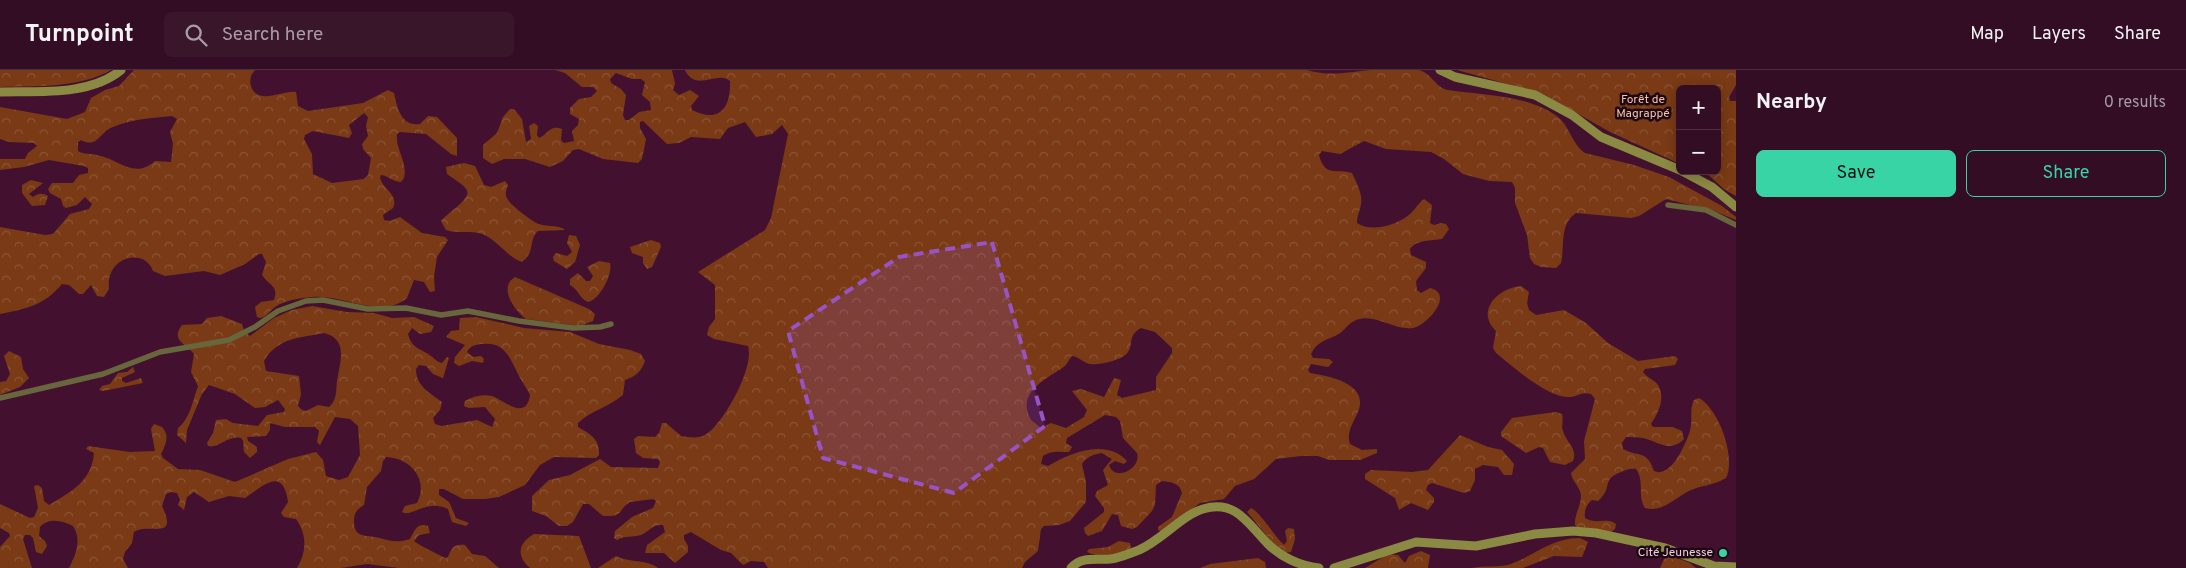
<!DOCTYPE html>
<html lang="en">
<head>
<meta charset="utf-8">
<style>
  :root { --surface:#320d23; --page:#3a162b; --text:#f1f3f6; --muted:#a89ca6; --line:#4d2d41; --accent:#38d4a6 }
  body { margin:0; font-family:Overpass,sans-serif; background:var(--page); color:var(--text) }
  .controls { position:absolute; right:15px; top:15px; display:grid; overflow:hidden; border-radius:8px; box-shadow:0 2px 12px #0003 }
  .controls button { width:45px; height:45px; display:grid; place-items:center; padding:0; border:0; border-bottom:1px solid var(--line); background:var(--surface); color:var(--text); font:25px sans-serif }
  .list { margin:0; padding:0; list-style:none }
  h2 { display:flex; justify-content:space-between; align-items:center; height:65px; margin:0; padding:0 20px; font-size:21px }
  h2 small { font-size:16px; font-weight:400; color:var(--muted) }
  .actions { display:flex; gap:10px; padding:15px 20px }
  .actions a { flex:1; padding:11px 0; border:1px solid var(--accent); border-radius:8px; text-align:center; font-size:18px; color:var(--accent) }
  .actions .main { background:var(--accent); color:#111 }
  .icon { flex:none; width:28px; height:28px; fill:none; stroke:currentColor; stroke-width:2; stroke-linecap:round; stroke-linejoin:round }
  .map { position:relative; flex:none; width:1736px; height:498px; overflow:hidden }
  header { display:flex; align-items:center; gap:30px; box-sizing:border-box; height:70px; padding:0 25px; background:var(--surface); border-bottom:1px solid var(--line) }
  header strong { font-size:24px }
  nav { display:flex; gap:28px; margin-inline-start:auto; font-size:18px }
  .search { width:350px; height:45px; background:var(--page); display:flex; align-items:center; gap:12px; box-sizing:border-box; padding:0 18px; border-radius:8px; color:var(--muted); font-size:19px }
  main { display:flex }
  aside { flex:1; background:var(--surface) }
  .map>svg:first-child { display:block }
  .forest { fill:url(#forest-crowns); fill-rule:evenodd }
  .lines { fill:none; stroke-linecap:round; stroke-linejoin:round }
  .street { stroke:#67663c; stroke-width:5.5 }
  .secondary { stroke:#8b8a43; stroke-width:9 }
  .marked { fill:#9854c6; fill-opacity:0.2; stroke:#9854c6; stroke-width:4; stroke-dasharray:10 6; stroke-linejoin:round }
  .poi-dot { fill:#38d4a6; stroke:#1d0713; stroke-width:2 }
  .labels { text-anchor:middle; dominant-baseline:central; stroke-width:5; stroke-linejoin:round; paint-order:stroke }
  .park-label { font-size:12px; fill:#f5c3aa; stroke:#1d0713 }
  .poi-label { font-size:12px; fill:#eecddc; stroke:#1d0713; text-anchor:end }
</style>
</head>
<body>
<header>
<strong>Turnpoint</strong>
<div class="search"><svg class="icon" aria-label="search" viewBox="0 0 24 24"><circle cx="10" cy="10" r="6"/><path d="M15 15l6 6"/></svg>Search here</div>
<nav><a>Map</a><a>Layers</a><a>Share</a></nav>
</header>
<main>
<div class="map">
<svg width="1736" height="498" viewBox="0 0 1736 498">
  <defs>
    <pattern id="forest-crowns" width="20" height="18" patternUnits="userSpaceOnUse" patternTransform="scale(1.25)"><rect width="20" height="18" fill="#793a15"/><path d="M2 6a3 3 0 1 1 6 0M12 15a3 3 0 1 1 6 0" fill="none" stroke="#8c5536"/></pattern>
  </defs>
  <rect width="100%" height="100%" fill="#43112f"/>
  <path class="forest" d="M0,0h111c-30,18 -76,16 -111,17z
    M134,0h121c-4,4 -6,10 -4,16 7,20 31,4 45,6l2,14 10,5 55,-8 25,-13 6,3c3,14 7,34 26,31l8,-8 9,1 20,21v18l-6,-2 -25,-20 -26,-2 -3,2c-2,15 11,28 7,44l-3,4c-8,0 -12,-6 -20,-7l-1,3c3,12 19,16 13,30l-10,7 1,5 6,1 10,-4 22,16 23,4 3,3 -11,17 -3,20 1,14 -5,1 -6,-10 -10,-2 -7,18c-27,22 -64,-4 -94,-1 -12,1 -28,3 -38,10 -5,4 -9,10 -15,11l-3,-1 -2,-10 6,-5 13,-2c5,-15 -5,-14 -12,-25l4,-13 -4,-8h-3l-14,10 -25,11 -16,-4 -39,5 -12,-5c-8,-24 -48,-15 -44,18l-5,8 -7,-1 -6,-11 -8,9h-4l-10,-9 -7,-1c-19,22 -34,24 -62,30v-87l45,8 8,-1 17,-20 19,-5 3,-5 -7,-7 -8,8 -11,3 -3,-2 -2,-7 -11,-6 -2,-4 4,-6h21l6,-8 9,-2v-5l-4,-2 -35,-6 -25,7 -24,3v-11h25l3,-6 9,-7 -3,-3 -25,-1 -9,-3v-32l67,12 18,-7 6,-14 14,-8 14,-4zM364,43l4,4 -2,9 2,10 -6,8 1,5 8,9 -3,17 -4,4 -32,4 -19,-9 -1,-20 -8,-15 1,-4 8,-4 36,7 3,-5 -3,-8zM172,46l5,3 -7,13 3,12 -2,18 -16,-1c-21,19 -36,-2 -58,-6 -7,-2 -13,0 -19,-4v-9l3,-2c17,9 18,-8 32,-13 19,-8 39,-9 59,-11z
    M555,0h117l3,14 -2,6 6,5 11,-5 9,6 -8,10 1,4c28,14 39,-3 38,-29 -13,-11 -34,12 -45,-11h622c23,7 41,2 64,0 15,0 31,0 46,0 14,1 18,18 31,20 32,5 83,5 110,27 12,10 14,27 27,36l49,12 35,12 53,29 14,11v3l-22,-9 -48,-12 -27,17 -8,2 -55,-5c-17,11 -11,34 -15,50l-5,5 -15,-1 -7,-3 -4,-6 -3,-23 -12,-32v-15l-3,-6 -23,-1 -26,-7 -19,-15 -13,-7 -45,-3 -22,-8 -24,13 -18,-3 -3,4c6,23 17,13 33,18 4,9 11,21 9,31 -1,7 -4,11 -4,19 14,10 41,2 53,-9 5,-4 8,-11 14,-15l8,6 -2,18 4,2 7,-2 5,1 3,5 -7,10c-11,2 -25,0 -32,10l1,6 15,7v6l-10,13 1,9 4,3 9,-5c25,6 -3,37 -17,40 -19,3 -37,-15 -57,-8 -8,3 -13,13 -21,16 -10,4 -19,7 -24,18l2,4 16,1 4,3 -5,5 -17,-3 -3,6 2,3c19,3 62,11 47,41 -4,9 -11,19 -7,30l12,6 15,-1v4l-17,7h-31l-11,-4h-17l-25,3 -22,20 -19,7 -11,13 -24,4 -37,29 -5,-2v-3l14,-10 10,-24c-2,-10 -11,-11 -20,-12l-6,4 -1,20 -3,6 -15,16 -5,2 -11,-3 -3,-11 -6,-1 -10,17 -14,5 -3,-3 -1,-5 20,-16v-4l-9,-12 2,-5 11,-6 -5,-15 9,-11 -10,-6c-8,1 -16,4 -20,11l4,18v20l-16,19 -11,4 -15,1 -3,3 -3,22 -13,11 -3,6h-254l-4,-6 -13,-1 -8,4 -12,-12 -10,-3 -30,-18 -7,3v4l4,7v6l-13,11 -11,-10h-19l2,-8 18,-13 -2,-7c-11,-1 -13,6 -22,10 -9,3 -16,0 -24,5l-3,-2 1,-7 17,-14 21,-9 3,-7 -3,-2 -23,3c-13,8 -5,15 -27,14l-14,-12h-6l-10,18 -6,4h-8l-13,-10 -14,-5v-15l17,-16 21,-5 30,-16 11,8 47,1 2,-6 -2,-3 -15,-1 -7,-5 -2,-14 4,-3 17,1 4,-4 3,-10h4l15,13c8,1 17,3 24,-1 18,-10 50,-68 43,-89l-34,-7 -7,-4 2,-8 6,-8v-34l-17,-13 67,-42 6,-12 17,-84 -6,-9 -10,9 -16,3 -11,-15 -17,6 -8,11 -29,-2 -12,6 -12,1 -24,-23 -3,1v6l6,11 -4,20 -4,4 -35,-4 -24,-10 -6,1 -10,11 -13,6 -25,-8h-21l-12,5 -9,-6v-13l14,-12 6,-16 7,-8h4l8,10 4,23 5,-3 -2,-13 5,-3 4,3 -1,9 2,3c9,-4 11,-14 23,-9l-1,11 3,3 10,-2 -2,-10 6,-6 1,-6 -9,-5v-6l9,-9 12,-2 6,-6 -4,-4h-11l-17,-14zM616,3l16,6h9l4,3 -3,13 8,7 1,8 -12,2 -10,8h-4l-2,-5 3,-20 -5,-6 -10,-6 -1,-4zM1141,258l14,4 17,16v5l-16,24v13l-34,8 -5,-3 4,-15 -7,-2 -10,19 -23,-8 -9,2 15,19 -3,7 -18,11 -15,-5 -10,5 -10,-8c-16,-28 16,-41 34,-54 3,-3 4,-7 7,-10 7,1 12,7 18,8 7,1 13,-1 19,-2 35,-9 12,-23 32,-34zM1105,345l11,2 4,4 3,17 14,15c5,15 -22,30 -28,12l6,-4 9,3 3,-3c-21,-23 -57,-8 -79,5l-7,-2 2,-8c9,-6 16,-4 26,-4l3,-5 -6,-4 1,-5z
    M1457,0h279v15l-7,12 1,4h6v95l-11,-6 -21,-19h13v-82h-37v75l-70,-32 -67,-38z
    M464,93l11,3 9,19 7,2 14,-6 3,4c-1,3 -3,8 -2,11 1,7 27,26 33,28 8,3 22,1 26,6l-27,1c-10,8 -2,21 -16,31 -15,-5 -24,-22 -40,-28 -11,-4 -25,0 -36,-4l-5,-9c6,-8 33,-24 25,-32 -4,-6 -13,-10 -19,-15l-1,-7z
    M31,110l12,3 -14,11 4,3c6,-4 9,-4 15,-1l-3,9 -13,1 -10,-13v-8z
    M569,165l7,1 4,9 -5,17 -8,7 -13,-8 -1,-4 3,-4 11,3 5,-4 -5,-9z
    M651,170l9,3 1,4 -9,20 -5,2 -4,-6v-6l-11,-4 -2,-6z
    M599,191l11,2c3,11 -10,36 -22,39 -9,-4 -10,-13 -18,-17v-6l8,-6 8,8h4l3,-5 -6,-9z
    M515,207l74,32 6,5 -2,7 -13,5 -54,-7c-12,-9 -28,-32 -11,-42z
    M1521,216l8,6 -2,11 2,7 7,5 28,-5 22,13 22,20 30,18 37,-5 3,3 -3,6 -30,4 -2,3c4,6 12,8 15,13 8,13 0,28 -7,39l2,3h20l9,4 2,8c-14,14 -25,3 -41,-1 -6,-1 -12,-1 -17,-1l-4,6 1,6c17,9 23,0 31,22 17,8 32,-28 36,-40 3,-11 -1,-21 4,-31l5,-2c21,12 37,61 27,80 -12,8 -27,7 -39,14 -13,7 -26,21 -42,16 -8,-12 0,-27 -9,-39 -6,-1 -10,1 -15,3 -21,8 -7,15 -23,29l-6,-1c-6,5 -8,10 -7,18 10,7 22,-1 31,6l-1,5 -4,3 -33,-4 -3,-3c-1,-10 6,-19 6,-29 0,-9 -9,-14 -10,-23l14,-14 -1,-18 11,-42 -4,-5c-10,-3 -14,3 -22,3 -21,1 -57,-31 -73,-44l-3,-5 3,-17c-21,-20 2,-43 25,-45z
    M312,236l35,6 27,1 18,5 22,-1 20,9 -3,6 -11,2 -8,-6 -4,6c4,15 12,14 23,22 4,3 6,6 11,7l5,-6 2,1 -6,20 -10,-4 -7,-8 -7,-1 -3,4c0,17 13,23 26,33l-2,8 -7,8 2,6 6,2 36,-6 15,7 3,-8 -10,-12 -16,1 -5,-2 1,-5c9,-5 17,-7 27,-5 12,4 34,26 38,-1 -3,-7 -9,-14 -12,-21 -8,-16 -13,-32 -35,-30 -7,0 -13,2 -16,8l6,5 8,-1 3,3 -1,4 -11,-2 -13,5 -5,-3 1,-6 10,-12 -19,-8 5,-6 8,-1 1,-12 16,-1 48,11 46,4 29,12 31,6 11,4 4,7c-4,11 -9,15 -20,19l-2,15c-14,12 -31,15 -45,28v4c12,7 22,12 21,28l-3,3 -42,-1 -14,8 -15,20 -26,12 -14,2h-22l-19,-10h-5v6l10,7 7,16 13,5 -3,3 -14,-4 -4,-13c-22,-11 -36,9 -46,3l3,-6 12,-3c12,-23 -6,-45 -31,-46l-3,4 -2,10 -14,16 -3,18c-7,4 -10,8 -10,16 0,16 9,14 21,16 14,3 21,7 35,2 5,-9 7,-17 18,-13l2,7 -11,2 -5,6c6,5 22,12 31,17l3,-1c4,-9 5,-13 17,-12l7,9 13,2 14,12h-100l-32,-4 -26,4h-44c10,-16 10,-34 -1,-49l-12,-2 -3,-4 7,-11c-5,-38 -27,-14 -43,-4l-16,-2 -20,6 -15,-10 -7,5 -3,13 -6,-5 2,-5 -3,-7 -6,-1 -5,2 -4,12c17,36 -13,16 -28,26l-2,11 -7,9 -2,7 5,9h-59c7,-14 13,-28 4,-42 -10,-5 -24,-9 -33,1l-1,9 6,5 2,5 -5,8 -6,-2 -3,-14 -3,-3h-5l-2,4 9,29h-32v-21l10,-11 -1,-3 -9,-5v-24l30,14 4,-1 4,-9 -4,-22 4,-1 4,3 2,13 5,4c22,-13 43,-24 45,-52l-8,-4 2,-3 42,6 25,-1 -4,-22 3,-5 8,3c8,9 4,17 -1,27l2,4 15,11 22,1 35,12 53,-23 28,-7 7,8 3,16 13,4 9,-3 12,-22 -2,-29 -8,-7 -15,-2 -15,28 -3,-3 2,-11 -4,-4h-30l-15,-4v7l-4,6 -19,1 1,4 9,6v5l-7,6 -6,-6 -1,-11 -2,-3c-14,-3 -22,11 -33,8l-1,-3 6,-10 3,-13 10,-1 7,4 25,3 9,-11 17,-3 1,-3 -7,-9 -13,7 -10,1 -20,-14 -26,-9 -7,9 -15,36 -1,13 -9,-8 1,-7c12,-9 15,-28 20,-42l-7,-14 3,-18c-8,-11 -24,-13 -12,-29l20,-1 5,-6 14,-2 21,8 2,7 6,5 24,-18 18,-8zM324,263c25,6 16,30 13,48 -1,10 0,19 -8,26l-11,-2 -12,6 -4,-1 -4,-4 3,-12 -2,-18 -33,-5 -2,-10c14,-24 36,-23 60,-28z
    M9,281l12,6 2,12 6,9 -9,9 -20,8v-13l6,-1 4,-7 -6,-18z
    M133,297l2,5 -13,6v3l4,2 15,-5 2,5 -40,8 -4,-1 3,-4 8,-2 8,-11 9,-1z
    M1556,342l6,2c2,6 -1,11 1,17 3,11 15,18 10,30l-8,4 -15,-3 -7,-14 -4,-1 -13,6 -25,-17v-4l11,-14z
    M1460,365l28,12 14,3 12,14 -2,11h-8l-6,-8 -15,-2 -8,4v11l-5,11 -6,2 -32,-10 -4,2 -2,5 8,8v4l-6,8 -17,-7 -12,7 -4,-12 -30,-19v-5l6,-4 41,2 16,-2z
    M1251,438c8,3 23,27 31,35l2,2 3,-4 -2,-10 3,-3 6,1 1,10 -4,13 -7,1 -9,-7 -28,-34z
    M534,464l45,2 12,32h-61c-14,-12 -12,-25 4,-34z
    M1580,468l8,4 -6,15 -28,-1 -31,12h-51c12,-3 27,0 39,-4 24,-9 41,-26 69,-26z
    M1119,471l11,2 1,5c-10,9 -32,10 -44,4l2,-3 19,-2z
    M1421,481l9,4 -2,13h-63l23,-14 10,1 7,8 4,-7z
    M616,486c13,7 31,3 42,12h-60z
    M1672,486l18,7 6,5h-36l5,-11z
    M1258,488l7,4 1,6h-66l10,-4z"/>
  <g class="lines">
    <path class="street" d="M1668,135l38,5 30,15
      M0,328l103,-24 57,-22 69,-12 26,-13 23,-16 28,-10 17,-1 45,9 38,-1 35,7 27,-4 51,10 54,7 27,-1 11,-3"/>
    <path class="secondary" d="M1440,0l15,7 80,18 37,20 29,22 79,33
      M0,22c38,-1 90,4 121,-22
      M1682,101l30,16 24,20
      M1071,498c11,-12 24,-8 39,-9 10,-1 20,-6 29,-9 23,-10 43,-35 64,-41 33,-10 45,15 65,35 13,13 32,22 51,24
      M1334,498l82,-26 60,4 59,-12 38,-3 23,2 69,15 49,18 22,1"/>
  </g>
  <path class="marked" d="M992,172l53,184 -91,67 -131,-35 -35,-127 111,-74z"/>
  <circle class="poi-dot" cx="1723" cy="483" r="5"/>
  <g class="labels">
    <g class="park-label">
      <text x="1643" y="30">Forêt de<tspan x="1643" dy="14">Magrappé</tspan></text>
    </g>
    <g class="poi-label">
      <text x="1713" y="483">Cité Jeunesse</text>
    </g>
  </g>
</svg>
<div class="controls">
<button>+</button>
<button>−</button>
</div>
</div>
<aside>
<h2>Nearby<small>0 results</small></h2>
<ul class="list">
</ul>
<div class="actions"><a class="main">Save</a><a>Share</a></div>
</aside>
</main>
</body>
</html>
